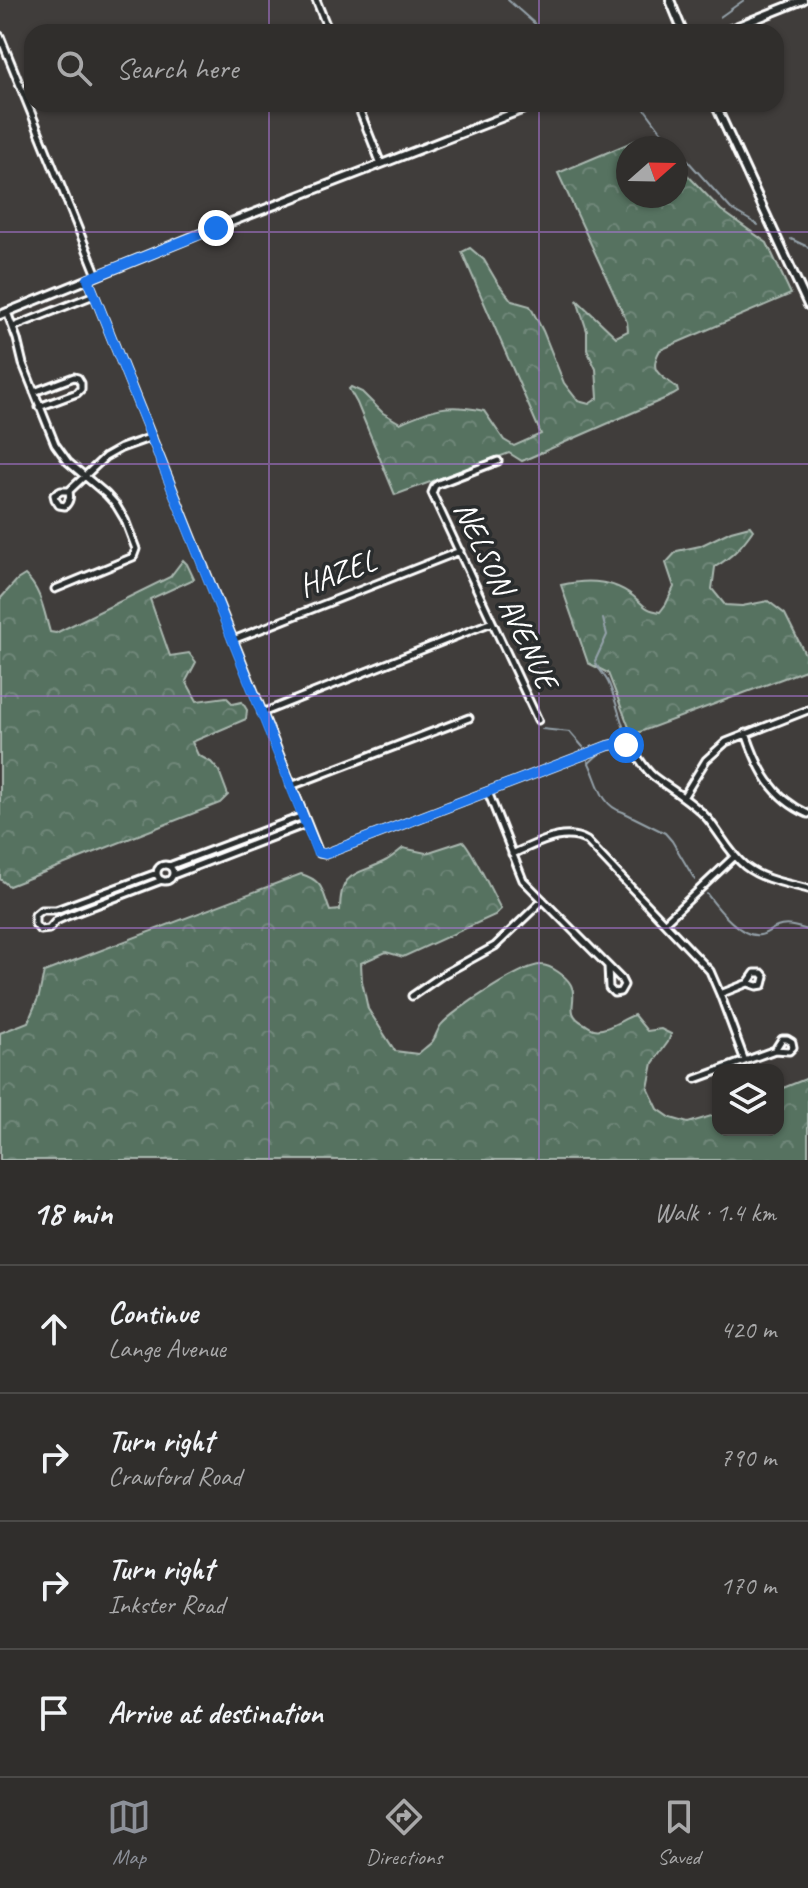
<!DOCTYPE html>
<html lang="en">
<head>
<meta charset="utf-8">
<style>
  :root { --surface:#302e2c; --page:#3c3a38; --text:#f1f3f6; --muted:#a8a8a9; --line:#4b4a48; --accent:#8c9099 }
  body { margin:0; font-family:Caveat,sans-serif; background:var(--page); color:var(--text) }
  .controls { position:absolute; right:24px; bottom:24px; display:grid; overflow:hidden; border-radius:16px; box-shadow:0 2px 6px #0004 }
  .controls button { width:72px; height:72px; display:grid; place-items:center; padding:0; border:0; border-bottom:2px solid var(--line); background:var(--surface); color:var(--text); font:40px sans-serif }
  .compass { position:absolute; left:616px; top:136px; width:72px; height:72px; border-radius:50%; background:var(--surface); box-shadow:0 2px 6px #0004; rotate:70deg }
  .stop { position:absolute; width:24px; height:24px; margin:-18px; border:6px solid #1a73e8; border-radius:50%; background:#fff }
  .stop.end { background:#1a73e8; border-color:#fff; box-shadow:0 2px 8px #0008 }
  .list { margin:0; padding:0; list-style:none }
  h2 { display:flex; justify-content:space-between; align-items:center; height:104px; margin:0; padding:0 32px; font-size:34px }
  h2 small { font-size:26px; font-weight:400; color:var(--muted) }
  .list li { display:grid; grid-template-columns:52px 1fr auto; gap:24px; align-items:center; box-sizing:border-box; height:128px; padding:0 32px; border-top:2px solid var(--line) }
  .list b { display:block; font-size:30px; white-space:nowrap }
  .list p { margin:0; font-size:26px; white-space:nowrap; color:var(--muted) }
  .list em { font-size:26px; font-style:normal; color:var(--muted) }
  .icon { flex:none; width:44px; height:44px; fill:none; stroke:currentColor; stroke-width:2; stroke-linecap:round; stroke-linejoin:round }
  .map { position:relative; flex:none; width:808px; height:1160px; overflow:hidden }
  .search { position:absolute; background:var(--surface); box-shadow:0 2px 6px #0004; left:24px; right:24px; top:24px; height:88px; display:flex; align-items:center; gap:20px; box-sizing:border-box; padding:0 28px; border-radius:24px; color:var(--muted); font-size:30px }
  .sheet { height:616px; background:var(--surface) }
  nav { display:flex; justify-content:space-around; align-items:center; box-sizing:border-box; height:112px; border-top:2px solid var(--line); background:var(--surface); font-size:22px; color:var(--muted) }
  nav a { display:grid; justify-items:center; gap:4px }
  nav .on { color:var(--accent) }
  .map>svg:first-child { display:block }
  .forest { fill:url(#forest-crowns); stroke:#aab8b0; stroke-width:2 }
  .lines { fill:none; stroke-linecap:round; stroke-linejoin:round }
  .stream { stroke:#94a1a9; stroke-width:2 }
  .minor-casing { stroke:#fff; stroke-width:11 }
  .tertiary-casing { stroke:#fff; stroke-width:12 }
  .minor { stroke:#2a2d2e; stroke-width:5 }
  .tertiary { stroke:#2a2d2e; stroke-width:6 }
  .route { stroke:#1a73e8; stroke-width:10 }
  .grid { fill:none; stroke:#a976d5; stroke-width:2; stroke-opacity:0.55 }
  .labels { text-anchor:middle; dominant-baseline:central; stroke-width:7; stroke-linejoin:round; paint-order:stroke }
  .street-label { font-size:32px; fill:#fff; stroke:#2a2d2e }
</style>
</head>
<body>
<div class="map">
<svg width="808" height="1160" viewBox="0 0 808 1160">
  <defs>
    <pattern id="forest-crowns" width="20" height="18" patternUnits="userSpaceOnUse" patternTransform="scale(2)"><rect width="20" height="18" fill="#567261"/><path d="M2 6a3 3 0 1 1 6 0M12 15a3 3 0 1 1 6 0" fill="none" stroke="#6f8779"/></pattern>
  </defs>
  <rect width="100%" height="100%" fill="#403d3b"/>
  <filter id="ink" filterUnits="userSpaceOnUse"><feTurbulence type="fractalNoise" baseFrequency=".0125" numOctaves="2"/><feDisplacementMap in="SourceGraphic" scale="16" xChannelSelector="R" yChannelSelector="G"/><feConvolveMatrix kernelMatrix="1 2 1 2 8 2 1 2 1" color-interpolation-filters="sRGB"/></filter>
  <g filter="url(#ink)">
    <path class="forest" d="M651,134l12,14h-35v48h48v-33l45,47 46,33 24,51 -131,56c-13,23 2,25 17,38l1,4 -5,3 -151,66 -13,-8 -114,42 -38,-92 -8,-14 2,-2 11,5 21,21 17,10c34,-15 46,-20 84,-12l20,29 10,6 27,-12 -79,-182 8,-4 14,12 13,22 15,19 18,5 13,25 21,52 14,18 11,3 9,-6 -2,-29 -9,-19v-19l-10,-31 39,37 12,-6 -1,-9 -69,-149z
      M750,526l3,4c-11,16 -21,27 -38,37l-3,22 13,16 17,1 26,-5 17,13 22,44 1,11 -176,66 -24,-62 -20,-10 -27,-78c25,-6 51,-6 72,11 11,9 12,14 27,16l6,-8 8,-17 -8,-24 11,-12 23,-5 31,-15z
      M183,560l4,4 7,15 -44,20 20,57 19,-3 7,9 -10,19 11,20 29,-4 7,7 9,-2 5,8 -1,9 -54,23 6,13 13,7 8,9 9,24 -8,8 -211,83 -9,-7v-280l17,-19 8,-5c16,14 19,37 25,57l6,1 114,-56z
      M463,841c9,8 30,54 38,68l-6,6 -92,42 -17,-5 -25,11 1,18 6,28 27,42 23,3c4,-4 10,-8 14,-12 4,-5 5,-12 9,-17 11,-14 83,-61 100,-60 10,0 26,12 30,20 8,15 -8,27 12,38 4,2 7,5 11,6 12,3 28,-10 40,-14l13,16 14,-2 10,5 -3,8 -15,21 -5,25 10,21 13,9 17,5 30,-9v16h60v-40l30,-12v82h-808v-127l28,-11 11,-26 5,-24 257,-98c23,7 21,17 29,37l10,-1c0,-41 18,-34 47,-50 5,-3 11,-8 16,-12l23,5z"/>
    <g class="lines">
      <path class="stream" d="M508,0l36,32
        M720,17l24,-17
        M641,104l20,27 70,78 27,16
        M791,239l17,8
        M603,619l4,16 -12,26c3,9 10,13 14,23 6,14 10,30 15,45v5l-9,9
        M542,729l28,3 13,15
        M588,761c10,19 12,45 35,51l42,21 7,8 23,39
        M589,763l12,-11 9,-5
        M707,894c10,13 34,45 53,41 6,-1 11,-6 17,-8 10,-4 21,0 31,3"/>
      <g class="minor-casing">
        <path id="minor" d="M316,0l13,32
          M0,36l97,239
          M357,104l24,60
          M88,279l231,574 6,1 282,-108c28,-9 29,16 46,30 18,14 38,24 54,42 13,15 22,35 38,48 18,14 41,17 63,23
          M7,312l10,27 6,25 32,80 13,18 38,32 10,11 9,15 11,29 -3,8 -78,32
          M13,327l81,-32
          M34,392l40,-15 4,1 3,5v6l-4,4 -38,14
          M498,461l-60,23 -3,2 -3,7 106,227
          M69,491h-8l-7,4 1,4 4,6 6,1c5,-5 5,-9 4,-15l36,-34 16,-9 31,-11
          M233,640l227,-89
          M262,713l230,-91
          M746,733c12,36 26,65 62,81
          M291,786l178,-68
          M488,792l35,88 98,99 3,6 -4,7 -6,1 -5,-5 -1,-22
          M684,796l22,-36 20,-18 82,-32
          M512,854c23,-9 51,-27 75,-13l123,130 10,23 25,67
          M157 873a8 8 0 1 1 16 0a8 8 0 1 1-16 0Z
          M169,866l134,-50
          M157,873l-101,37h-15l-6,5v9l5,6 9,-1 7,-8 11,-5 95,-36
          M173,875l133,-51
          M665,922l70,-66
          M720,994l28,-11 9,3 6,-1 2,-8 -3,-4h-7l-7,10
          M412,996l32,-22 51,-28 48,-46
          M720,1070l55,-20 14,1 4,-4 -1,-5 -5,-3h-5l-7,11
          M696,1079l22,-8"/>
      </g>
      <g class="tertiary-casing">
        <path id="tertiary" d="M670,0l13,32
          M723,32l80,-32
          M715,104l93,201
          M0,315l200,-81 337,-130"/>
      </g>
      <use href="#minor" class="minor"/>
      <use href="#tertiary" class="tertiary"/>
    </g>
  </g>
  <g class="lines" filter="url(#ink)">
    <path class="route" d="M216,228l-128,51 229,573 8,2 282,-108 13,-3 6,2"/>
  </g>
  <path class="grid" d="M269,0v32M539,0v32M269,104v1056M539,104v1056M0,232h808M0,464h808M0,696h808M0,928h808"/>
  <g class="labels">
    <g class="street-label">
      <text transform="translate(337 573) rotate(-21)">HAZEL</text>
      <text transform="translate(506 595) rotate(65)">NELSON AVENUE</text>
    </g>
  </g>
</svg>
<div class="controls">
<button><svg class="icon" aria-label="layers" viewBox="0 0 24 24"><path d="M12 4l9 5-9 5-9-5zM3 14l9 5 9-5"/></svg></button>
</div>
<svg class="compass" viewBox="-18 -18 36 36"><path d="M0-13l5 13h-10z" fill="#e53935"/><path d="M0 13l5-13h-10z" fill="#a8a8a9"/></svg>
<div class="stop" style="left:626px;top:745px"></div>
<div class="stop end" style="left:216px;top:228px"></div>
<div class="search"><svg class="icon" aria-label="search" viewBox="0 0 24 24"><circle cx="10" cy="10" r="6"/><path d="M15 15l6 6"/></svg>Search here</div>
</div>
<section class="sheet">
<h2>18 min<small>Walk · 1.4 km</small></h2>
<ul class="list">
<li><svg class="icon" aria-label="ahead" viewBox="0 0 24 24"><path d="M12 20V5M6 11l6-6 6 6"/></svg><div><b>Continue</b><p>Lange Avenue</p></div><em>420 m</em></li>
<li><svg class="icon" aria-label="right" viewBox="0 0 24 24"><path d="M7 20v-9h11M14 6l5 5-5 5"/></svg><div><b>Turn right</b><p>Crawford Road</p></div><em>790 m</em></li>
<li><svg class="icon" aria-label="right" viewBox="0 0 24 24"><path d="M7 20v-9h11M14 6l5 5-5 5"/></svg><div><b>Turn right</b><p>Inkster Road</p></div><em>170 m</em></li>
<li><svg class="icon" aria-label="arrive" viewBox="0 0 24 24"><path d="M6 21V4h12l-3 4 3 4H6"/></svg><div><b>Arrive at destination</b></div></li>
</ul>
</section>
<nav>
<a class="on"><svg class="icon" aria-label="map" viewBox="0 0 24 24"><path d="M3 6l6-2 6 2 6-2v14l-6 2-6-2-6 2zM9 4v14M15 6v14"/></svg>Map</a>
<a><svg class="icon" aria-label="directions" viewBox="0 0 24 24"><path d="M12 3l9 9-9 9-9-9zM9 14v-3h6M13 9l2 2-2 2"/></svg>Directions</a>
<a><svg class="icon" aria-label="saved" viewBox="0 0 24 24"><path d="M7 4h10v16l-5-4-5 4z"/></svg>Saved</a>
</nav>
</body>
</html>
